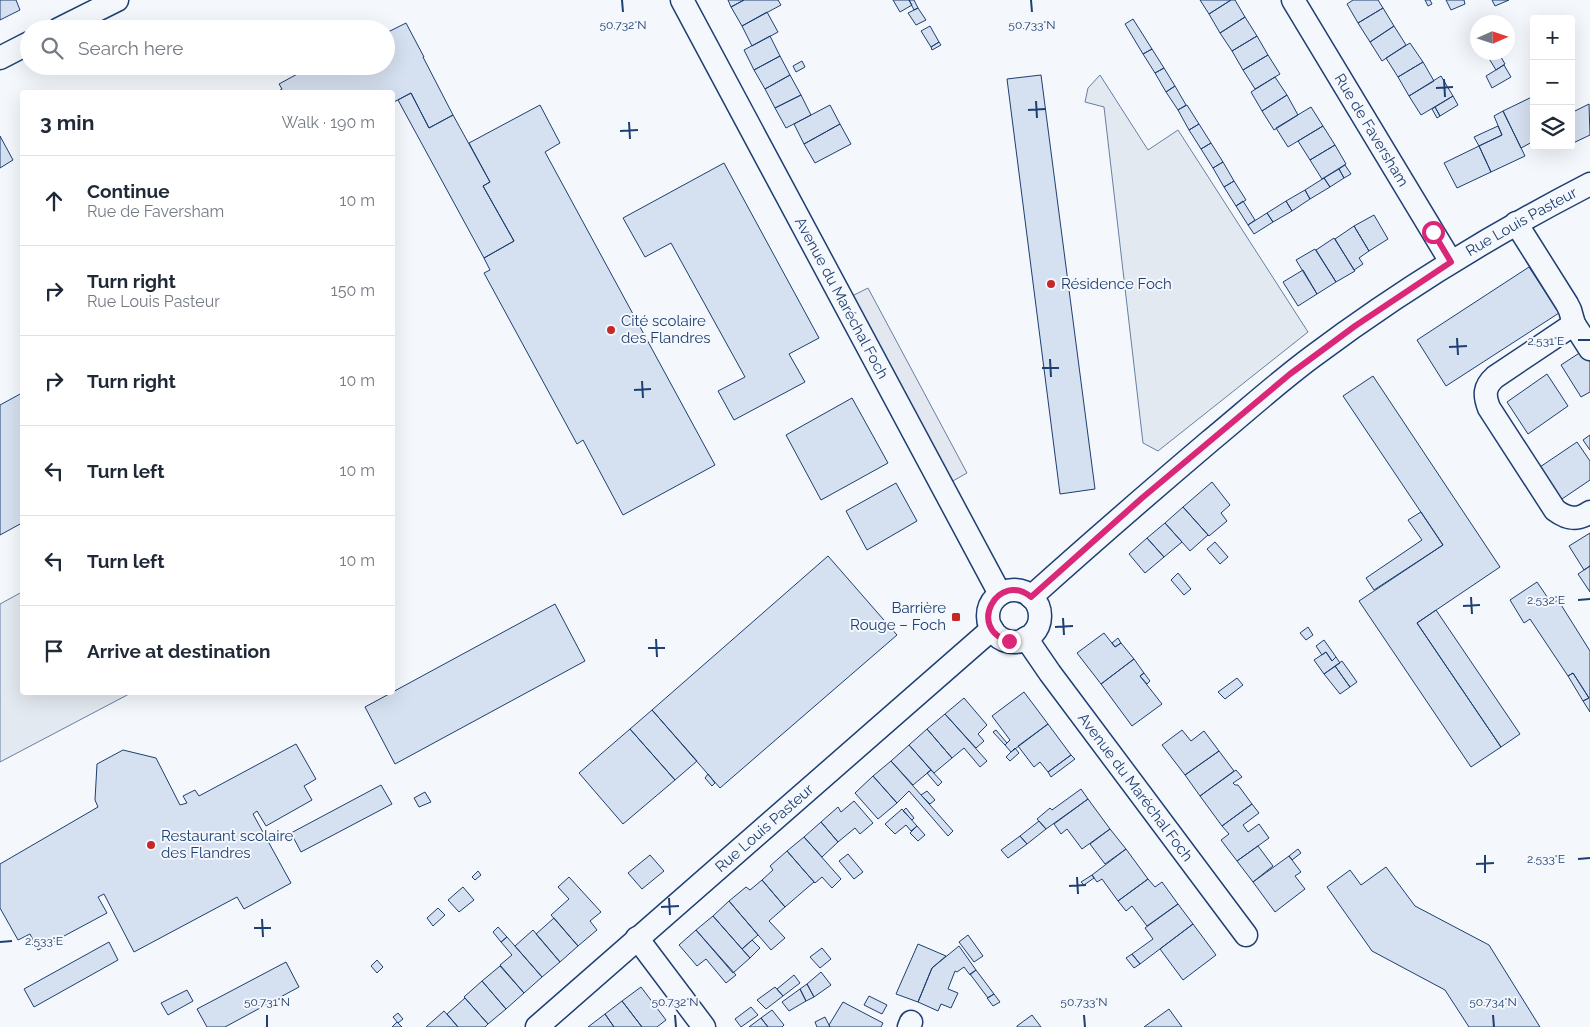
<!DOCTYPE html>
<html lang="en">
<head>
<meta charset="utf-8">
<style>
  :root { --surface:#fff; --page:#f6f6f7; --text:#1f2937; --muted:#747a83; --line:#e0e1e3 }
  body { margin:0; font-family:Raleway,sans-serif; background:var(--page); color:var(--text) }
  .controls { position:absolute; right:15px; top:15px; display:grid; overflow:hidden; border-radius:5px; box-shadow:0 5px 20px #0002 }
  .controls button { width:45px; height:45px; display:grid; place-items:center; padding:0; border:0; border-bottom:1px solid var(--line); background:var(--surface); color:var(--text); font:25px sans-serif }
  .compass { position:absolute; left:1470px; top:15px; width:45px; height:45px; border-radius:50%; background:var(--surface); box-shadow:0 5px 20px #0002; rotate:87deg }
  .stop { position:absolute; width:15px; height:15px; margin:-11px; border:4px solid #db2777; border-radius:50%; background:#fff }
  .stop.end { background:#db2777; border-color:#fff; box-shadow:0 1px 5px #0008 }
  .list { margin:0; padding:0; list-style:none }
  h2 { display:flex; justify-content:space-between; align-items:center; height:65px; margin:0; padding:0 20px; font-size:21px }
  h2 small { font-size:16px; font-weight:400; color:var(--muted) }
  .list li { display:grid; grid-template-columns:32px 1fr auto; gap:15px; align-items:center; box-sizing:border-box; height:90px; padding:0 20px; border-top:1px solid var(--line) }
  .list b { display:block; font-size:19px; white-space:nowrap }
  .list p { margin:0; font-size:16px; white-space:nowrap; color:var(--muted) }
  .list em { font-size:16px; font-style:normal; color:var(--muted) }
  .icon { flex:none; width:28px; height:28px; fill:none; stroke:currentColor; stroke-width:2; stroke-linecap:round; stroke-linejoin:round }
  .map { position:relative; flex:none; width:1590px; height:1027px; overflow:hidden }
  .search { position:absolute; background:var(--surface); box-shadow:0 5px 20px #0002; left:20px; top:20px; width:375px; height:55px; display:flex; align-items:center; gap:12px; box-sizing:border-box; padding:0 18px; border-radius:28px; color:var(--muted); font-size:19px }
  .panel { position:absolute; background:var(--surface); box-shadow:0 5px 20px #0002; left:20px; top:90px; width:375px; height:605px; border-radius:5px }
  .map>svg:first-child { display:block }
  .green { fill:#e3e9f0; stroke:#687fa3 }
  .parking { fill:#e3e8f0; stroke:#687fa3 }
  .building { fill:#d5e0f0; stroke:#1d3f73 }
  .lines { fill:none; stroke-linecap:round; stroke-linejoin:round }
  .street-casing { stroke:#1d3f73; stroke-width:25 }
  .street { stroke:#f4f7fb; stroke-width:22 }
  .route { stroke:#db2777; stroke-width:6 }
  .ticks { fill:none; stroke:#1d3f73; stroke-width:2 }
  .poi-dot { fill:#c62828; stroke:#f4f7fb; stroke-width:2 }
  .labels { text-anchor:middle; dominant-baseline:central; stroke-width:4; stroke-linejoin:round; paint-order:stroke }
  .street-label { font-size:15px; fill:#1d3f73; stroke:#f4f7fb }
  .poi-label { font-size:15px; fill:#1d3f73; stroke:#f4f7fb; text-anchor:start }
  .ticks-label { font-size:12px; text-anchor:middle; fill:#1d3f73; stroke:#f4f7fb; stroke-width:4; stroke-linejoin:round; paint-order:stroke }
</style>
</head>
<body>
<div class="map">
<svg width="1590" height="1027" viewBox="0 0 1590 1027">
  <rect width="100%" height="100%" fill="#f4f7fb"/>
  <path class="green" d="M1100,75l48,75 30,-20 130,202 -150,119 -15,-8 -39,-336 -19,-5 3,-14z
    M22,592v100l109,1 -131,69v-158z"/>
  <path class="parking" d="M868,288l99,185 -16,9 -99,-186z"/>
  <path class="building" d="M0,0h16l4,10 -20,10z
    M728,0h16l-13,7z
    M744,0h34l3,5 -39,21 -11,-19z
    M893,0h16l3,5 -12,7z
    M909,0h5l4,8 -4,2z
    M1200,0h31l-22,14z
    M1231,0h4l10,17 -25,16 -11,-19z
    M1353,0h25l5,8 -25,15 -11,-19z
    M1425,0h5l2,4 -4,2z
    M1446,0h18l1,4 -14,6z
    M1492,0h17l-14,6z
    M918,8l8,12 -10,5 -8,-12z
    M1383,8l11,18 -24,16 -12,-19z
    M767,12l11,20 -26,14 -10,-20z
    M1245,17l12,19 -25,15 -12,-18z
    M1133,19l19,30 -9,5 -18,-30z
    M406,23l18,34h-1l30,58 -24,13 -18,-35 -19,10v-11h-115l5,-3 -3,-5 33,-18h74v-33z
    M930,26l9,16 -8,5 -10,-16z
    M1394,26l12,19 -24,16 -12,-19z
    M770,36l10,20 -26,14 -10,-20z
    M1257,36l11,19 -25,15 -11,-19z
    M939,42l2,3 -9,5 -1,-3z
    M1410,43l13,19 -25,15 -12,-19z
    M1152,49l12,19 -9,5 -12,-19z
    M1485,52h13l7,12 -9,6z
    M1268,55l12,19 -25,15 -12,-19z
    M780,56l10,19 -25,14 -11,-19z
    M802,61l3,6 -9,5 -3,-6z
    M1423,62l11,19 -25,15 -11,-19z
    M1504,65l7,12 -19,11 -6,-12z
    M1164,68l11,18 -9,6 -11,-19z
    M790,75l11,20 -26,13 -10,-19z
    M1041,75l54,414 -35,5 -53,-415z
    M1441,76l12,20 -32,19 -12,-19z
    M1275,77l12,18 -25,16 -11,-19z
    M1175,86l11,19 -8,5 -12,-18z
    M411,93l18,35 24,-13 37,67 -7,4 31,55 -30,17 -86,-158z
    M801,95l10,20 -25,13 -11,-20z
    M1287,95l11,20 -24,15 -12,-19z
    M1453,96l5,9 -18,11 -5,-9z
    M1534,96v45l-13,7 -18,-37z
    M1589,104l1,31 -19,9v-31z
    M540,105l20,38 -15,9 170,313 -92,50 -40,-75 -6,4 -93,-171 6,-3 -6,-12 30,-17 -31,-55 7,-4 -21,-39z
    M830,105l10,19 -36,20 -10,-20z
    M1187,105l12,19 -10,6 -11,-20z
    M1311,107l12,19 -35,21 -12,-19z
    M1435,107l5,9 -3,2 -5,-9z
    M1503,111l22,45 -34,16 -12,-26 23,-11 -8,-19z
    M840,124l11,20 -36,19 -11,-19z
    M1199,124l12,19 -10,6 -12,-19z
    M1323,126l12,19 -25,15 -12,-19z
    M1498,126l4,9 -23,11 -5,-9z
    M0,136l13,24 -13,8z
    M1211,143l12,19 -10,6 -12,-19z
    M1335,145l11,19 -24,15 -12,-19z
    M1479,146l12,26 -34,16 -13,-25z
    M1223,162l11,19 -10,6 -11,-19z
    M724,163l95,175 -30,16 16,28 -71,38 -16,-29 27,-14 -74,-134 -26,14 -22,-39z
    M1345,165l6,9 -7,4 -5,-9z
    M1339,169l5,9 -14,9 -6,-9z
    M1324,178l6,9 -20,12 -5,-9z
    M1234,181l12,19 -10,6 -12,-19z
    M1305,190l5,9 -18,12 -6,-10z
    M1243,201l12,19 -7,5 -12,-19z
    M1286,201l6,10 -19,11 -6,-9z
    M1267,213l6,9 -19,12 -6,-9z
    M1374,215l14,24 -19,12 -15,-25z
    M1354,226l15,25 -10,7 4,6 -9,6 -19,-31z
    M1334,238l21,33 -19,11 -20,-32z
    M1315,249l21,33 -19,12 -21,-34z
    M1529,267l30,46 -113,73 -29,-46z
    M1303,270l14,24 -19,12 -15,-24z
    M1584,350l6,10v32l-9,5 -20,-32z
    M1547,374l21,32 -40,28 -21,-32z
    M1373,376l127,191 -83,56 84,124 -30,20 -112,-166 84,-56 -100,-149z
    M22,393v130l-22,12v-130z
    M852,398l36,65 -67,37 -35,-65z
    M1590,435v15l-7,-10z
    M1577,442l13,19v19l-31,21 -22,-32z
    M1212,482l18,23 -9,8 6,8 -18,15 -26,-29z
    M896,483l21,38 -50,29 -21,-39z
    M1183,507l25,28 -18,16 -25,-28z
    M1421,512l22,33 -69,45 -8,-12 56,-38 -14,-20z
    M1165,523l17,19 -18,15 -17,-19z
    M1590,533v33l-6,4 -15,-24z
    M1147,538l17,19 -19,16 -16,-19z
    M1215,542l13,15 -8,7 -13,-15z
    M828,556l69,79 -177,153 -68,-78z
    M1590,566v26l-12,-18z
    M1178,573l13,16 -7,6 -13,-15z
    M1537,582l15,22 6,-4 32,51v61l-7,-11 6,-3 -16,-25 -5,3 -38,-57 -6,4 -14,-23z
    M555,604l30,57 -190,103 -30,-57z
    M1436,610l84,124 -19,13 -84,-124z
    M1308,627l5,8 -7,5 -6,-7z
    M1104,633l11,14 6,-4 13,16 -33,25 -24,-31z
    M1118,638l3,5 -6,4 -3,-4z
    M1324,640l12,17 -4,4 -6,-9 -4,3 -6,-9z
    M1326,652l6,9 4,-4 4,6 -16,11 -10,-14z
    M1134,659l10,14 -4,3 22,28 -30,22 -31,-42z
    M1342,661l15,21 -7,5 -15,-21z
    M1335,666l15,21 -10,7 -16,-20z
    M1144,673l6,8 -3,3 -7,-8z
    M1573,673l16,25 -6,3 -15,-25z
    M1237,678l6,7 -18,14 -7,-7z
    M1024,692l24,32 -37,28 -6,-7 5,-5 -18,-24z
    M964,698l23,27 -9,9 6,7 -8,7 -31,-34z
    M652,710l45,51 -22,19 -45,-51z
    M945,714l42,47 -7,6 -16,-19 -12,10 -25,-29z
    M1048,724l23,31 -23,17 -8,-10 -6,5 -16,-21z
    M630,729l45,51 -52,44 -44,-51z
    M927,729l25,29 -18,15 -25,-28z
    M996,730l11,13 -2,2 -12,-13z
    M1182,730l9,11 13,-10 15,20 -34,24 -23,-30z
    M296,744l20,35 -12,7 8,14 -46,26 -9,-15 -4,3 38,69 -47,26 -7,-12 -103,55 -30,-58 -6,3 9,16 -69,37 -8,-16 -12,6 -18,-32v-44l98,-57 -3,-7 2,-36 26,-14 33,8 24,47 7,-2 -4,-7 12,-6 4,6z
    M909,745l22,25 -18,15 -22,-24z
    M1015,748l4,5 -9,8 -4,-4z
    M1219,751l15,20 -34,25 -15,-21z
    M1071,755l4,4 -24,18 -3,-5z
    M891,761l62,70 -5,5 -39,-45 -12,12 -24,-27z
    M931,770l11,12 -4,4 -11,-13z
    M1236,770l6,7 -9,6 2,2h3l14,19 -30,22 -22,-30z
    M708,774l7,9 -3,3 -7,-8z
    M873,776l24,27 -19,16 -23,-26z
    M381,785l11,19 -91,48 -10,-19z
    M1081,789l7,10 -42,30 -9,-10 13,-11 2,2z
    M927,791l8,9 -5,4 -9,-9z
    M425,792l6,10 -12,5 -5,-9z
    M1088,799l22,30 -28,20 -15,-20 -6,5 -7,-10z
    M854,801l19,22 -13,11 -5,-6 -17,14 -17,-20 17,-15 3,5z
    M1252,804l7,9 -16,12 5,7 11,-8 10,14 -32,23 -16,-21 8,-6 -7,-8z
    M906,808l8,10 -2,2 -9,-9z
    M902,809l15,17 -6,5 -5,-6 -11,9 -10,-10z
    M1039,821l7,8 -19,15 -7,-8z
    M821,822l17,20 -16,15 -18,-20z
    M917,826l8,9 -7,6 -8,-8z
    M1110,829l16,20 -21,15 -15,-20z
    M1020,836l7,8 -19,14 -7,-8z
    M804,837l37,42 -9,9 -10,-11 -7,6 -28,-32z
    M1258,846l15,20 -20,16 -16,-21z
    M1126,849l22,30 -30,22 -16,-22 -5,3 -5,-7z
    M1298,849l3,4 -9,7 -3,-4z
    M787,851l27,31 -29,25 -23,-27 11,-10 -3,-4z
    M848,854l15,18 -9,7 -15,-18z
    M650,855l14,16 -22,18 -14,-16z
    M1289,856l12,16 -6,4 10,13 -30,23 -22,-30z
    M1386,867l29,39 74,39 51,82h-71l-24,-37 -73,-39 -45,-64 23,-17 11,15z
    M478,871l3,4 -6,5 -3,-3z
    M1092,875l2,3 -10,7 -3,-3z
    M569,877l32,35 -11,9 7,9 -19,16 -27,-31 18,-16 -11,-12z
    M1148,879l7,8 7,-5 16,22 -31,22 -15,-20 -6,5 -8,-10z
    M762,880l23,27 -16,14 16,17 -14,12 -42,-49 17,-14 4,3z
    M463,887l11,13 -15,12 -11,-12z
    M729,901l29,34 -16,14 -29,-33z
    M1178,904l15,20 -53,40 -8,-10 21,-15 -8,-11z
    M438,908l7,7 -12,11 -6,-8z
    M713,916l37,42 -17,15 -37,-43z
    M554,918l24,28 -18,16 -24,-28z
    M1193,924l23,31 -33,25 -23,-31z
    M498,927l9,10 -6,5 -8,-10z
    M533,930l27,32 -18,15 -27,-31z
    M696,930l40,45 -10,8 -20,-24 -9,7 -18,-21z
    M968,935l15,21 -9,6 -15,-20z
    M507,937l35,40 -18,16 -24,-28 12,-10 -11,-13z
    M752,940l8,8 -10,10 -8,-9z
    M109,942l9,18 -84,47 -10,-18z
    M918,944l28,12 -14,12 -14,34 -22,-8z
    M959,946l17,24 -6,5 -6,-8 -7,5 -2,-1 -7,18 10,4 -7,15 -10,-4 -3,7 -20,-9 14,-34z
    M822,948l9,11 -11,9 -10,-11z
    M1132,954l8,10 -6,4 -8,-10z
    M377,960l6,7 -6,6 -6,-7z
    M286,962l13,25 -74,40h-18l-10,-18z
    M500,966l24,27 -18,16 -24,-28z
    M976,970l18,24 -6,4 -18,-24z
    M821,972l10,13 -17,12 -7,-13z
    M794,975l6,8 -17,13 -6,-7z
    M482,981l24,28 -18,15 -24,-27z
    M807,984l7,13 -8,4 -6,-12z
    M641,987l25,33 -9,7h-15l-20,-26z
    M775,987l8,9 -17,13 -9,-9z
    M800,989l6,12 -17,10 -7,-9z
    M187,990l6,11 -25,14 -7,-12z
    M994,994l6,8 -7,4 -6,-8z
    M869,996l18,9 -5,9 -18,-9z
    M465,998l23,26 -3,3h-27l-11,-13z
    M622,1001l20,26h-28l-9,-13z
    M843,1002l40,21 -2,4h-51l-1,-2z
    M751,1007l7,8 -17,12 -6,-8z
    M1169,1009l13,18h-38z
    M772,1010l12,15 -2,2h-14l-7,-9z
    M444,1011l14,16h-32z
    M398,1013l5,6 -5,4 -5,-6z
    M605,1014l9,13h-26z
    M1032,1015l9,12h-24v-1z
    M825,1017l5,10h-13l-2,-5z
    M761,1018l7,9h-19z
    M397,1022l5,5h-10z"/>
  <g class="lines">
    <g class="street-casing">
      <g id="street">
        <path id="s1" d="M682,0l318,594"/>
        <path id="s2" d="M1293,0l158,262"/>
        <path d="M59,29l58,-29"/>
        <path d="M0,58l29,-15"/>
        <path d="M1516,223l51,81 3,6 4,14 16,25"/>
        <path d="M1574,324l-79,53c-11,10 -11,18 -6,31l66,102c12,9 22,11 35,2"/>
        <circle cx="1014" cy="616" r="26"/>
        <path id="s3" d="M1031,597c59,-53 119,-105 179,-156 34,-28 67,-58 102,-84 88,-66 181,-123 278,-173"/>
        <path id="s4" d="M1026,638l24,35 196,262"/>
        <path d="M637,938l67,89"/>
        <path id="s5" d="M537,1027l455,-398"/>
        <path d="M909,1027l2,-5"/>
      </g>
    </g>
    <use href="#street" class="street"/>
  </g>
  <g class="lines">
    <path class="route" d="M1009,641c-43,-12 -11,-71 22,-44l111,-99 148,-124 65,-48 96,-64 -18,-30"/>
  </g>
  <path class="ticks" d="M622,0l1,12M1031,0l1,12M1444,79l1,18M1436,88l17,-1M1036,101l1,17M1028,110l17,-1M629,122l1,17M620,131l18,-1M1457,338l1,17M1578,340h12M1449,347l18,-1M1050,359l1,18M1042,368h17M642,381l1,17M634,390l17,-1M1471,597l1,17M1578,600l12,-1M1463,606l17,-1M1063,618l1,17M1055,627l18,-1M656,639l1,18M648,648h17M1485,855v18M1578,859l12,-1M1476,864l18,-1M1077,877l1,17M1069,886l17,-1M669,898l1,17M661,907l18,-1M262,919l1,18M254,928h17M0,942l12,-1M267,1015v12M675,1015l1,12M1084,1015l1,12M1493,1015l1,12"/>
  <g class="poi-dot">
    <circle cx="1051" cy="284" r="5"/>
    <circle cx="611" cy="330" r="5"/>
    <rect x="951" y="612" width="10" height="10" rx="2.5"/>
    <circle cx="151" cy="845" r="5"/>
  </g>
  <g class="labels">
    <g class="street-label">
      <text stroke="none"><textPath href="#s2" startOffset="152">Rue de Faversham</textPath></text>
      <text stroke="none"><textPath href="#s3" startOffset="619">Rue Louis Pasteur</textPath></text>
      <text stroke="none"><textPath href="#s1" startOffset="338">Avenue du Maréchal Foch</textPath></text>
      <text stroke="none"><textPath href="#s4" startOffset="185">Avenue du Maréchal Foch</textPath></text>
      <text stroke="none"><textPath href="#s5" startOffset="302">Rue Louis Pasteur</textPath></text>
    </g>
    <g class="poi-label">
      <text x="1061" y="284">Résidence Foch</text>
      <text x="621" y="321">Cité scolaire<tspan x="621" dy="17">des Flandres</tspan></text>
      <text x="946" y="608" text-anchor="end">Barrière<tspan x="946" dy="17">Rouge – Foch</tspan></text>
      <text x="161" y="836">Restaurant scolaire<tspan x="161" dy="17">des Flandres</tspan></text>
    </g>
  </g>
  <g class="ticks-label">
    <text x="623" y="29">50.732°N</text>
    <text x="1032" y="29">50.733°N</text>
    <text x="1546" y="345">2.531°E</text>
    <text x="1546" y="604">2.532°E</text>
    <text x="1546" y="863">2.533°E</text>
    <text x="44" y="945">2.533°E</text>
    <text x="267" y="1006">50.731°N</text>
    <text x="675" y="1006">50.732°N</text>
    <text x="1084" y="1006">50.733°N</text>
    <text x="1493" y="1006">50.734°N</text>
  </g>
</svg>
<div class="controls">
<button>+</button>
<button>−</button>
<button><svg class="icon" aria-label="layers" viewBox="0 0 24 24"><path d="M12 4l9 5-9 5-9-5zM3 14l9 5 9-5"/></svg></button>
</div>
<svg class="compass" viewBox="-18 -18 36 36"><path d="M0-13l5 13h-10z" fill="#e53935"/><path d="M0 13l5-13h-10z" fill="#747a83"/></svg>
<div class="stop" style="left:1433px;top:232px"></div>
<div class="stop end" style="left:1009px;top:641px"></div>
<div class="search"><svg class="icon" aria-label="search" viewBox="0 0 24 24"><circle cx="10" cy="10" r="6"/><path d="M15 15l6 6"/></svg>Search here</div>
<section class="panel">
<h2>3 min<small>Walk · 190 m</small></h2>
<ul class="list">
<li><svg class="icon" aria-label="ahead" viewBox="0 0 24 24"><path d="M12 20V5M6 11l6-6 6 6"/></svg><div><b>Continue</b><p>Rue de Faversham</p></div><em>10 m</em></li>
<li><svg class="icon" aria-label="right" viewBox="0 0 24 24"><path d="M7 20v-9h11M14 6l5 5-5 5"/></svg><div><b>Turn right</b><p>Rue Louis Pasteur</p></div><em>150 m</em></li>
<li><svg class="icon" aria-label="right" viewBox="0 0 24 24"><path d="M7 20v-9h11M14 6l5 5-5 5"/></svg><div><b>Turn right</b></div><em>10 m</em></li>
<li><svg class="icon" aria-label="left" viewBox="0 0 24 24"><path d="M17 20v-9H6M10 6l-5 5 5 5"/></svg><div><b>Turn left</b></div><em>10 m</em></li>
<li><svg class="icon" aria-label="left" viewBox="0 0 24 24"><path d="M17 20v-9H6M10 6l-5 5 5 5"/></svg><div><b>Turn left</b></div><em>10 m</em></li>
<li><svg class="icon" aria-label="arrive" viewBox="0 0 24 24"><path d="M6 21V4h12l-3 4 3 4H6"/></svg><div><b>Arrive at destination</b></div></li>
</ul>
</section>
</div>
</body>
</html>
